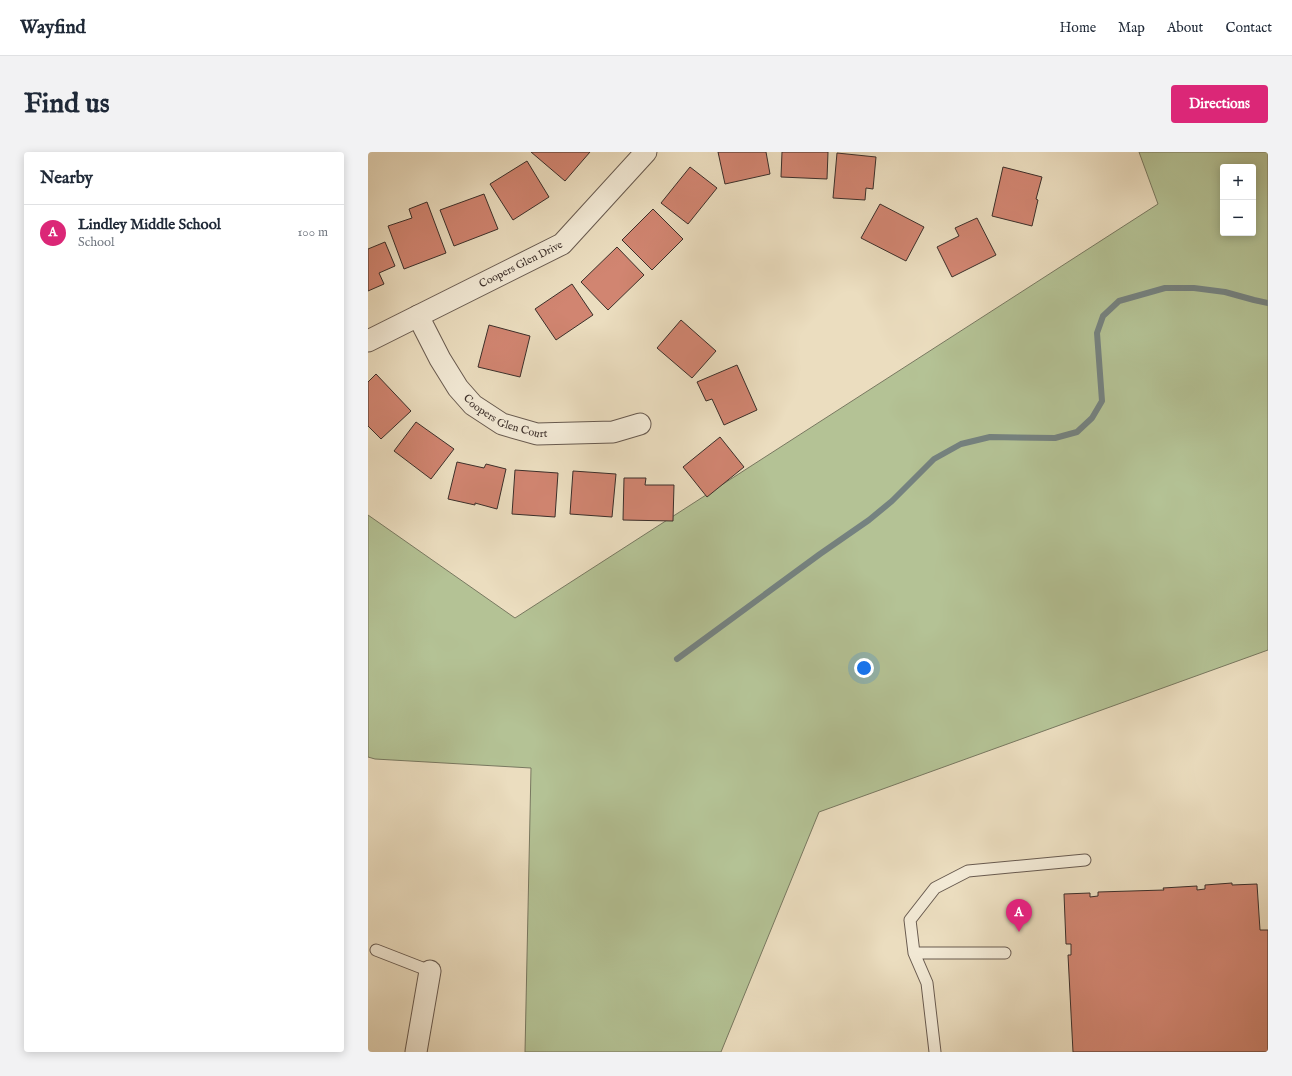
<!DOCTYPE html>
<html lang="en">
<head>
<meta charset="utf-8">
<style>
  :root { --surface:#fff; --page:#f2f2f3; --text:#1f2937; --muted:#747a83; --line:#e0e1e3; --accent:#db2777 }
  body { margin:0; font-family:"IM FELL English",serif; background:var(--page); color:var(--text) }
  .controls { position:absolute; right:12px; top:12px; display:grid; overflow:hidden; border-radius:4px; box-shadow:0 2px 10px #0003 }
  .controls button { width:36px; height:36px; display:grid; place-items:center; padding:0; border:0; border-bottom:1px solid var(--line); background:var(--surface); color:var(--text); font:20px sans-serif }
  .you { position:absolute; left:496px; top:516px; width:14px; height:14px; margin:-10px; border:3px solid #fff; border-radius:50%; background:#1a73e8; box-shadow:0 0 0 6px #1a73e833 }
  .badge { display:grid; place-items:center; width:26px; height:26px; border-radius:50%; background:var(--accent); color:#fff; font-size:13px; font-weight:700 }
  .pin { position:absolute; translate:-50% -33px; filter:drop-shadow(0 1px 2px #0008) }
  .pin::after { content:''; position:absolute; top:21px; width:14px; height:12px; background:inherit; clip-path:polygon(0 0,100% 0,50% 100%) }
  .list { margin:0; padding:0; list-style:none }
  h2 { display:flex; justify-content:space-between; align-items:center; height:52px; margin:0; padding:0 16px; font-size:17px }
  h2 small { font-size:13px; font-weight:400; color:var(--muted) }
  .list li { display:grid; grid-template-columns:26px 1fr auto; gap:12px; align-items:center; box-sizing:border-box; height:56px; padding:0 16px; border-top:1px solid var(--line) }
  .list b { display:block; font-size:15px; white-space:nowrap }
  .list p { margin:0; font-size:13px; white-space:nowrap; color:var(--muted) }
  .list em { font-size:13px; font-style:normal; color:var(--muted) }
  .map { position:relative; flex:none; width:900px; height:900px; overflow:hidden; border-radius:4px }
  header { display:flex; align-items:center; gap:24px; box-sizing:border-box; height:56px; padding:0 20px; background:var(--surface); border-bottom:1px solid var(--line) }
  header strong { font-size:19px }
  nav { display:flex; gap:22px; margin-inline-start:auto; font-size:14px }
  .intro { display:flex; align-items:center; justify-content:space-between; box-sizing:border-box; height:96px; padding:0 24px }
  h1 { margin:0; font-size:28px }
  .button { padding:10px 18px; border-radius:4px; background:var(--accent); color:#fff; font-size:14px; font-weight:700 }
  main { display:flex; gap:24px; padding:0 24px }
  aside { flex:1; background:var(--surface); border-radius:4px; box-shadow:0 2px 10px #0003 }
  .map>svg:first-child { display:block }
  .green { fill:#b4c295; stroke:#787860; fill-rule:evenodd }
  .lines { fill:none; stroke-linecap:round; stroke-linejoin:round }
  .stream { stroke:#758280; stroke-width:6 }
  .building { fill:#d18571; stroke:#3c2f2a }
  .service-casing { stroke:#685a4f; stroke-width:13 }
  .minor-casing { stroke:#685a4f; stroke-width:23 }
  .service { stroke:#f2e9d5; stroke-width:11 }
  .minor { stroke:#f2e9d5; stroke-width:21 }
  .labels { text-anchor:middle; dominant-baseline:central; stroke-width:3; stroke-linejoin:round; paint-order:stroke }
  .street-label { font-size:11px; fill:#3c2f2a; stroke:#f2e9d5 }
</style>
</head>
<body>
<header>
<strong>Wayfind</strong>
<nav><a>Home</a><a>Map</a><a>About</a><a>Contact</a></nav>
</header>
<div class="intro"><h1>Find us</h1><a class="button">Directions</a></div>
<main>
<aside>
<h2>Nearby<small></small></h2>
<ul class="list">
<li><span class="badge">A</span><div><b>Lindley Middle School</b><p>School</p></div><em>100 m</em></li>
</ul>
</aside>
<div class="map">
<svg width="900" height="900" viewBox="0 0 900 900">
  <rect width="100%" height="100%" fill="#ebddbf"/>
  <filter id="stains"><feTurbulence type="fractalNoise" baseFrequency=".005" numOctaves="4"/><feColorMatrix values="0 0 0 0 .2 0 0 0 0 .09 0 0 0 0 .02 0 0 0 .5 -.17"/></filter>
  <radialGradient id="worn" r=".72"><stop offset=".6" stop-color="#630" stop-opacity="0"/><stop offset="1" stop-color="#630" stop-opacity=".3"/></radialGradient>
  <path class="green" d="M771,0h129v498l-449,162 -98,240h-196l6,-284 -156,-9 -7,-2v-242l147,103 643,-414zM855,15h30v66h-30z"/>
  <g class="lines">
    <path class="stream" d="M309,507l143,-105 49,-34 23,-19 42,-42 27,-15 29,-7 65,1 22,-6 15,-14 10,-17 -5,-68 6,-17 16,-15 46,-13h29l31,4 29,8 14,3"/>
  </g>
  <path class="building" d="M163,0h59l-25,29z
    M350,0h48l4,22 -45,10z
    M414,0h46l-1,27 -46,-2z
    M469,1l39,4 -3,32 -7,-1 -1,12 -32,-2z
    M159,9l22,36 -36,23 -23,-36z
    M322,15l27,21 -29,36 -27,-21z
    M635,15l39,10 -6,22 2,1 -6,26 -40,-10z
    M116,42l14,35 -44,17 -14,-36z
    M59,50l19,51 -42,16 -16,-43 24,-8 -3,-9z
    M512,52l44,23 -18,34 -45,-23z
    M285,57l30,30 -31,31 -30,-30z
    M609,66l19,37 -44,22 -15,-30 22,-11 -4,-8z
    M17,90l10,24 -16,7 5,11 -16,7v-42z
    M249,95l27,28 -36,35 -27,-28z
    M204,132l21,31 -37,25 -21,-31z
    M313,168l35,31 -24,27 -35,-30z
    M121,173l41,11 -10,41 -42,-10z
    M369,213l20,45 -33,15 -12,-26 -6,2 -9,-19z
    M8,222l35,37 -30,28 -13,-13v-44z
    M48,270l38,27 -23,30 -37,-28z
    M352,285l24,30 -37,30 -24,-30z
    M89,310l27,6 2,-4 20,5 -9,40 -22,-6v2l-27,-6z
    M147,318l43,3 -3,44 -43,-3z
    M205,319l43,3 -4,43 -42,-3z
    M256,326h22l-1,7h29l-1,36 -50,-1z
    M864,731v2l25,-1 3,46h8v122h-195l-5,-97h3v-11h-5l-2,-50 26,-1v4l8,-1v-4l66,-2 -1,-2 34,-2v4l8,-1v-4z"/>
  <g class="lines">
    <g class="service-casing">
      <path id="service" d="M8,798l54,21
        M546,801h91
        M567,900l-8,-69 -13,-30 -4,-33 25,-32 33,-17 117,-11"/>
    </g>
    <g class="minor-casing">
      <g id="minor">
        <path id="s1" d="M50,164l22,43 18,29 15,17 29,19 35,10 76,-2 27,-8"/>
        <path id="s2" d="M0,189l194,-97 84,-92"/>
        <path d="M48,900l14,-81"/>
      </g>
    </g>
    <use href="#service" class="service"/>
    <use href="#minor" class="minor"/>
  </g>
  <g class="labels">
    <g class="street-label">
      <text stroke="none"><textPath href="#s2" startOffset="171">Coopers Glen Drive</textPath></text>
      <text stroke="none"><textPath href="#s1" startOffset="140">Coopers Glen Court</textPath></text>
    </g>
  </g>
  <rect width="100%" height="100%" filter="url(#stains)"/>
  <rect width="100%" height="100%" fill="url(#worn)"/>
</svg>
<div class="controls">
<button>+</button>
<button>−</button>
</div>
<div class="you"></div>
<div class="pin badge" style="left:651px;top:780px">A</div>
</div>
</main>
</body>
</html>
